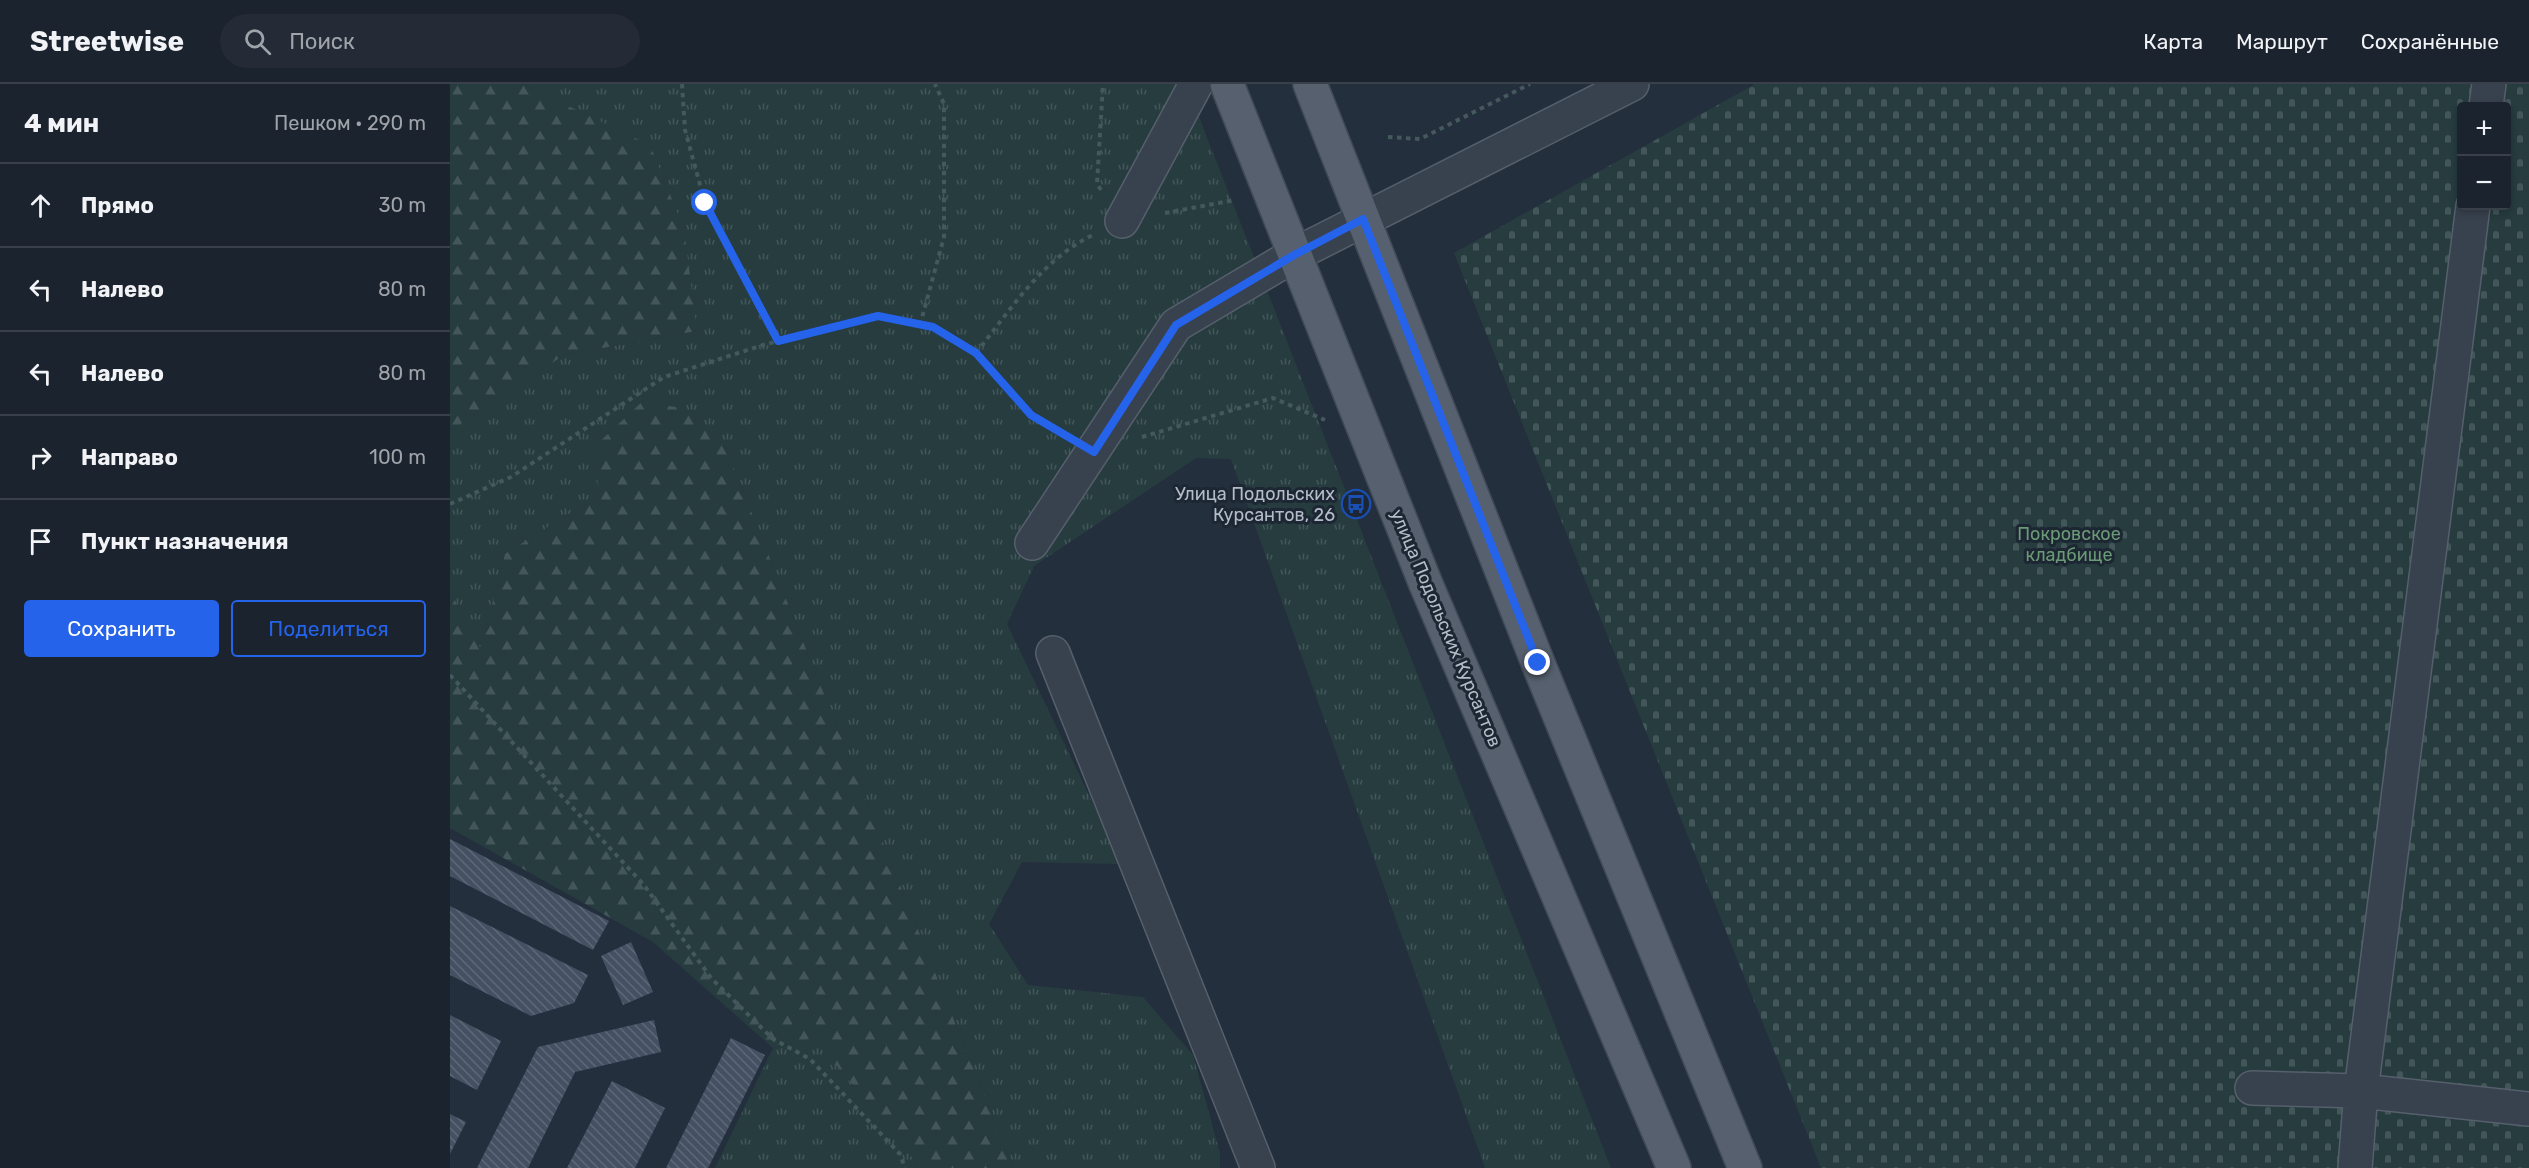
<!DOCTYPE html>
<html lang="ru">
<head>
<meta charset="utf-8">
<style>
  :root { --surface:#1b232e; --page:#242b36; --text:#f1f3f6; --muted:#a0a4aa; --line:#39404a; --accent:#2563eb }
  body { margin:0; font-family:Rubik,sans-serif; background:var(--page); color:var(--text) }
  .controls { position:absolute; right:18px; top:18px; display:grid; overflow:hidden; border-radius:6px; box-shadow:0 3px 9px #0003 }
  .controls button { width:54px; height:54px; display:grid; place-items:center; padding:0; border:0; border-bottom:2px solid var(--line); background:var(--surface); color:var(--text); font:30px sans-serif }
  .stop { position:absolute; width:18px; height:18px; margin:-14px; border:4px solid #2563eb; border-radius:50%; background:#fff }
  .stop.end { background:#2563eb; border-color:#fff; box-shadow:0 2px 6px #0008 }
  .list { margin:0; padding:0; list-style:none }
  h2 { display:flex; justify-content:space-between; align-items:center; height:78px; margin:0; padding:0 24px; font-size:26px }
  h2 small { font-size:20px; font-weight:400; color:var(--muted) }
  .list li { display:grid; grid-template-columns:39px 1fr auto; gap:18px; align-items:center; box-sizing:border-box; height:84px; padding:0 24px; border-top:2px solid var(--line) }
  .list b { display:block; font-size:22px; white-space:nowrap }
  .list em { font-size:20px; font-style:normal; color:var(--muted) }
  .actions { display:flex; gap:12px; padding:18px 24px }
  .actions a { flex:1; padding:14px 0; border:2px solid var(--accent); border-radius:6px; text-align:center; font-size:21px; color:var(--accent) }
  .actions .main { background:var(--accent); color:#fff }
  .icon { flex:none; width:33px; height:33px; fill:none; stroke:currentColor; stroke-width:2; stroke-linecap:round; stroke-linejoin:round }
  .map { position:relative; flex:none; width:2079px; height:1084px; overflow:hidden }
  header { display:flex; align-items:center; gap:36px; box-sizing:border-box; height:84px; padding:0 30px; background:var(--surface); border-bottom:2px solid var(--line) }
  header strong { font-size:28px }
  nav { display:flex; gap:33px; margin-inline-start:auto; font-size:21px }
  .search { width:420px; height:54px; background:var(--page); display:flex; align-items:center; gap:15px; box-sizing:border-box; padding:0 21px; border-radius:33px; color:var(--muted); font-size:22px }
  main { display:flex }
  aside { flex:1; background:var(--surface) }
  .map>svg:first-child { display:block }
  .grass { fill:url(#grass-tufts) }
  .forest { fill:url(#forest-firs) }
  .cemetery { fill:url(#cemetery-stones); fill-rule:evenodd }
  .building { fill:url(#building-back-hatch) }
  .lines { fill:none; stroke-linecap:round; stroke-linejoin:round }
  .minor-casing { stroke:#565f6c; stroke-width:36 }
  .major-casing { stroke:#414a57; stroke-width:36 }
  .path { stroke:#44595c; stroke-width:4; stroke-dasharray:4.5 4.5; stroke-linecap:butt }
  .minor { stroke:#38414e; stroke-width:33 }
  .major { stroke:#56606e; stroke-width:33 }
  .route { stroke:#2563eb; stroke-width:8 }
  .labels { text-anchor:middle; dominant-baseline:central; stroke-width:6; stroke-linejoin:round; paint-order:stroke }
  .poi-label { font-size:18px; fill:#b4bcc9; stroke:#1d2633; text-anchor:end }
  .park-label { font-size:18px; fill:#6b9a76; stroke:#1d2633 }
  .street-label { font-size:18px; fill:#b4bcc9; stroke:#1d2633 }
</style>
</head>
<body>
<header>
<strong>Streetwise</strong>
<div class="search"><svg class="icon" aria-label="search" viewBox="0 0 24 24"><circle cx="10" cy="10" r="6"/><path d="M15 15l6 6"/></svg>Поиск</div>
<nav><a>Карта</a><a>Маршрут</a><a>Сохранённые</a></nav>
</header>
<main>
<aside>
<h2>4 мин<small>Пешком · 290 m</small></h2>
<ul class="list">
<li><svg class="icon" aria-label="ahead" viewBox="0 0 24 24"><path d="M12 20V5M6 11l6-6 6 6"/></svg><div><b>Прямо</b></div><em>30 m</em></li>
<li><svg class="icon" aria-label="left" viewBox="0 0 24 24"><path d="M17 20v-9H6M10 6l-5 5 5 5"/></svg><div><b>Налево</b></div><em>80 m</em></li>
<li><svg class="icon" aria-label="left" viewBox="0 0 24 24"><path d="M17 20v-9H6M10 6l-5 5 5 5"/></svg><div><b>Налево</b></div><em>80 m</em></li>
<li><svg class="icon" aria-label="right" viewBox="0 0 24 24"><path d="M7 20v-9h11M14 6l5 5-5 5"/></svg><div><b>Направо</b></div><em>100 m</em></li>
<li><svg class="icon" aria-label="arrive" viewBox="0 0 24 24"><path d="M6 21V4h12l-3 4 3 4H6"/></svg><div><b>Пункт назначения</b></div></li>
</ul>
<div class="actions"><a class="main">Сохранить</a><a>Поделиться</a></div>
</aside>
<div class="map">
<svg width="2079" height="1084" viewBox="0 0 2079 1084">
  <defs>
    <pattern id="grass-tufts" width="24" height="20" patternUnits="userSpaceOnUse" patternTransform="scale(1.5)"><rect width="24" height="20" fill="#263c3f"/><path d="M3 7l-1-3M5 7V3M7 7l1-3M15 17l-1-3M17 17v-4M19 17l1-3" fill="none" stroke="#435659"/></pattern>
    <pattern id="forest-firs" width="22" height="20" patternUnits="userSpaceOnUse" patternTransform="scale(1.5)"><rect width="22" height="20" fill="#263c3f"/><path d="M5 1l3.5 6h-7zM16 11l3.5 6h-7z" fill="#435659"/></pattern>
    <pattern id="cemetery-stones" width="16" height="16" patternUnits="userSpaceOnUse" patternTransform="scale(1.5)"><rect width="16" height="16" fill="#263c3f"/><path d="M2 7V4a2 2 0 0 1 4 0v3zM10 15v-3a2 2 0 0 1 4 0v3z" fill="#435659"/></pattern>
    <pattern id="building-back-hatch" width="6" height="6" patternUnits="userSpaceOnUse" patternTransform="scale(1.5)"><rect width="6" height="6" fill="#455162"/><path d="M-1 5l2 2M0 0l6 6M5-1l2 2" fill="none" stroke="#5d6877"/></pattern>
  </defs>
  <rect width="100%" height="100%" fill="#242f3e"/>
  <path class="grass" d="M72,0h664l425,1084h-126l-254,-709 -35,-1 -162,108 -27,58 115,240 -100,-2 -33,62 39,61 115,12 50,58 27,98v15h-207l-288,-722 -130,1 4,48 -94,59 -24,96 -31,-59v-160l114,-76 133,-24 -47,-185z
    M364,954l107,130h-206l58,-120z"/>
  <path class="forest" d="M0,0h72l128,61 34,84 13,102 -133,24 -114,76z
    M193,317l43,8 39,37 288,722h-92l-107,-130 -41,10 -120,-106 -203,-114v-237l31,58 24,-95 94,-59 -5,-48z"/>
  <path class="cemetery" d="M1305,0h774v1084h-708l-367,-915zM2012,22h44v100h-44z"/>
  <path class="building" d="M0,755l159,82 -16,29 -143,-74z
    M0,822l138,69 -14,28 -43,13 -81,-41z
    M181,858l22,50 -30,13 -22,-49z
    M0,931l51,26 -24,49 -27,-14z
    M204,936l7,32 -86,20 -47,96h-51l61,-121z
    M281,954l34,17 -57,113h-42z
    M162,997l53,27 -30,60h-68z
    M0,1030l16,8 -16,32z"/>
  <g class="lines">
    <g class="minor-casing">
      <path id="minor" d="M2036,22l3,-22
        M672,137l74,-137
        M582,459l144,-218 118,-70 338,-171
        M603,569l205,515
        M1802,1004l109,3 168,18
        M1905,1084l6,-77 112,-885"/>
    </g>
    <g class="major-casing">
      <path id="major" d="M777,0l198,498 249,586
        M860,0l228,579 207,505"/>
    </g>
    <path class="path" d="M232,0l3,46 20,73 73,138
      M938,53l32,2 110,-55
      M651,106l-4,-6 6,-100
      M715,129l70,-13
      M470,241l24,-88v-133l-9,-20
      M526,269c35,-44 67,-95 119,-119
      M692,353l131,-39 52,22
      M0,420l61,-27 153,-100 99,-32 115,-29 55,11 43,26 55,62 35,20
      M0,591l194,210 67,93 62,61 37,20 90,95 5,14"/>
    <use href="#minor" class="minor"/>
    <use href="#major" class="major"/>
  </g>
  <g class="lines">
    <path class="route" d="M255,119l73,138 100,-25 55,11 43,26 55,62 63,37 82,-127 118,-70 69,-36 175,444"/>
  </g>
  <defs>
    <g id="bus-ring" transform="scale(1.5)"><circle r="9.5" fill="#1d2633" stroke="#1a4fb4" stroke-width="1.5"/><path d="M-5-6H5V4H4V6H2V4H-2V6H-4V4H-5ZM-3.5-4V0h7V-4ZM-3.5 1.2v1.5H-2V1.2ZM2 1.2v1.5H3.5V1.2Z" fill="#1a4fb4"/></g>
  </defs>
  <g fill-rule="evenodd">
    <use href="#bus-ring" x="906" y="420"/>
  </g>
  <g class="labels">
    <g class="poi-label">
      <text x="885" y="410">Улица Подольских<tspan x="885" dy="21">Курсантов, 26</tspan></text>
    </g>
    <g class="park-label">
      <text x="1619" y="450">Покровское<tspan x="1619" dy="21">кладбище</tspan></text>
    </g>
    <g class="street-label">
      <text transform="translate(996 544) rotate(67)">улица Подольских Курсантов</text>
    </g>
  </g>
</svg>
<div class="controls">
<button>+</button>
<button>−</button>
</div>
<div class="stop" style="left:255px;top:119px"></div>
<div class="stop end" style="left:1088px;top:579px"></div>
</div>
</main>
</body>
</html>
